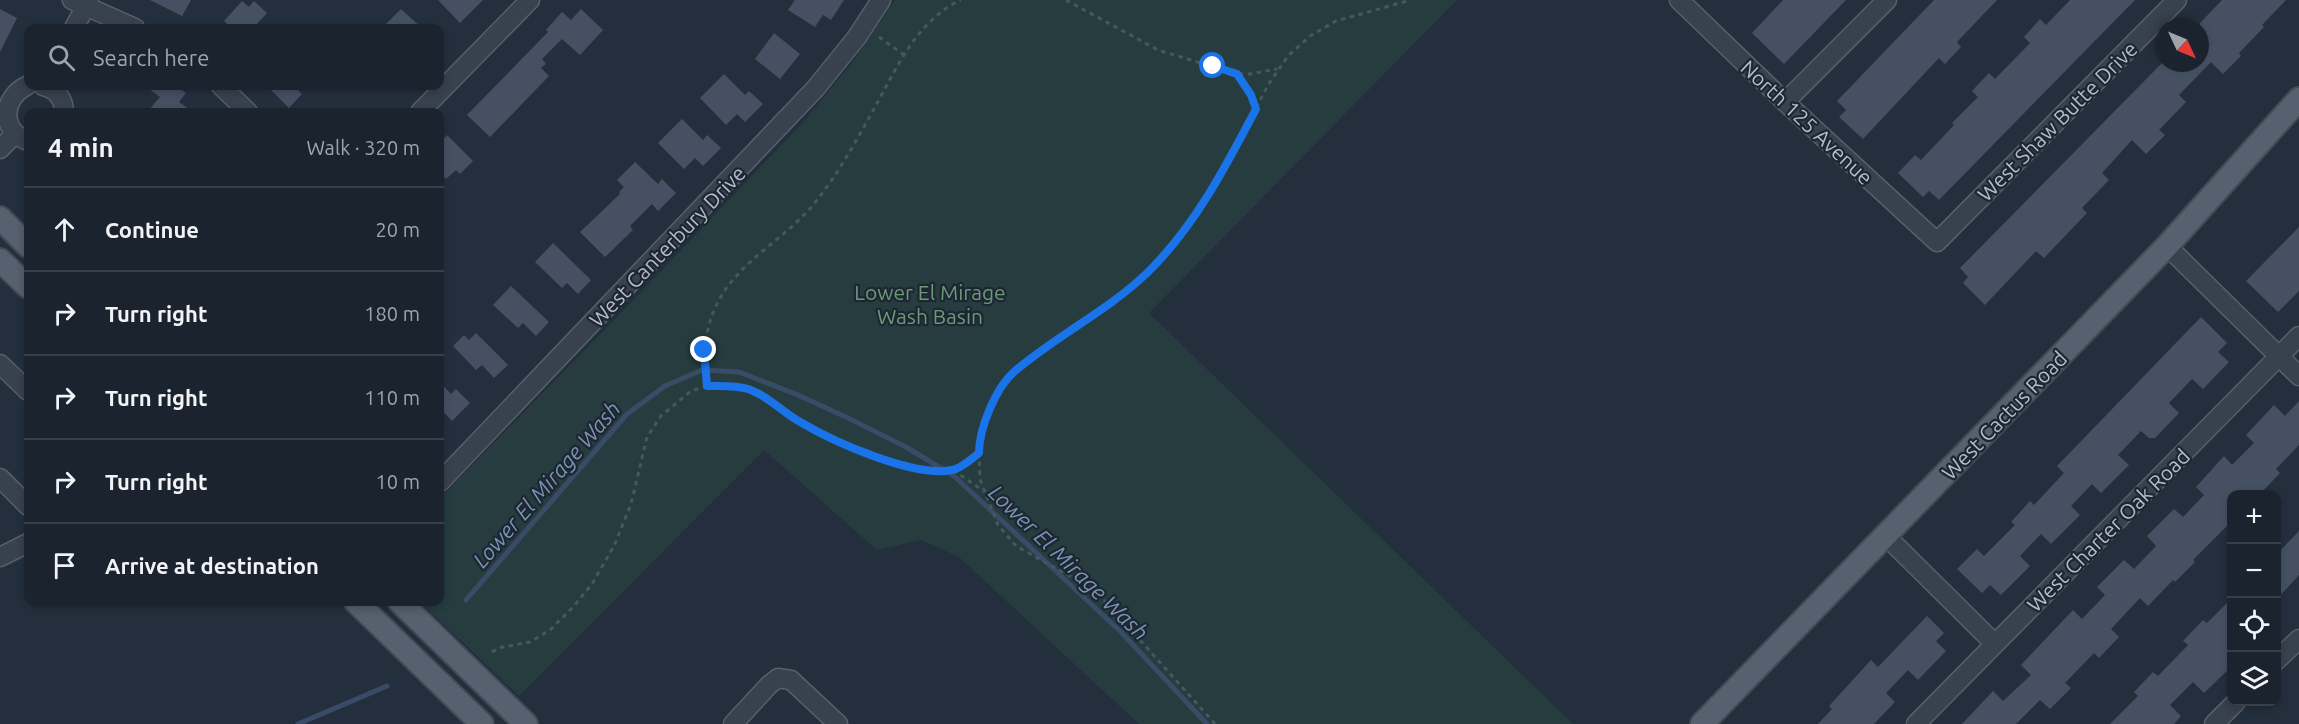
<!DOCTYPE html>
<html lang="en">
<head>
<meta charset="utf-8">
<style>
  :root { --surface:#1b232e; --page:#282f3a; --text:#f1f3f6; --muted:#a0a4aa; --line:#39404a }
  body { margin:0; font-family:Ubuntu,sans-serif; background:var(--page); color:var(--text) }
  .controls { position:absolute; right:18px; bottom:18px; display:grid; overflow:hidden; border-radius:12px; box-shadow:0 3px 9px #0003 }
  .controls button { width:54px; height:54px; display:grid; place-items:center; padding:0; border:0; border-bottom:2px solid var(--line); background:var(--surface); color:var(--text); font:30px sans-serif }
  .compass { position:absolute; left:2155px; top:18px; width:54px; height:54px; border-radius:50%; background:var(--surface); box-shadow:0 3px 9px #0003; rotate:134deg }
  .stop { position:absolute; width:18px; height:18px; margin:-14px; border:4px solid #1a73e8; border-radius:50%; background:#fff }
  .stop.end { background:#1a73e8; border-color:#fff; box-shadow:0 2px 6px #0008 }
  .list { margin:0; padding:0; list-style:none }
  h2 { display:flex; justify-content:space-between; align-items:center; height:78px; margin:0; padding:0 24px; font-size:26px }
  h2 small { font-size:20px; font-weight:400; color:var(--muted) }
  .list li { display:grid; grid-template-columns:39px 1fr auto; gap:18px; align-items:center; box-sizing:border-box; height:84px; padding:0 24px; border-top:2px solid var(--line) }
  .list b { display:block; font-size:22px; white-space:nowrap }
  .list em { font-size:20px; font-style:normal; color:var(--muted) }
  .icon { flex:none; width:33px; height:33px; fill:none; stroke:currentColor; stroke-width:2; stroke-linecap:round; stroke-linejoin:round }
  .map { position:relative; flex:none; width:2299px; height:724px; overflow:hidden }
  .search { position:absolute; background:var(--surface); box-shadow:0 3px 9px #0003; left:24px; top:24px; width:420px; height:66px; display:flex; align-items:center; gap:15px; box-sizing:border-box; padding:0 21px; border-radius:12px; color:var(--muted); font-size:22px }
  .panel { position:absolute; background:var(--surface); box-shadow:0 3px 9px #0003; left:24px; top:108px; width:420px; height:498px; border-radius:12px }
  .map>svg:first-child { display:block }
  .green { fill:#263c3f }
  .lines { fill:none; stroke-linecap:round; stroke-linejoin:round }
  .stream { stroke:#394c67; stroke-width:5 }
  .building { fill:#455162 }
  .minor-casing { stroke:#565f6c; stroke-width:21 }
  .major-casing { stroke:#414a57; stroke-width:26 }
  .path { stroke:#44595c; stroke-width:3; stroke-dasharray:4.5 4.5; stroke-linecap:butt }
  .minor { stroke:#38414e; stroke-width:18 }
  .major { stroke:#56606e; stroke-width:22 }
  .route { stroke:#1a73e8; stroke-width:8 }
  .labels { text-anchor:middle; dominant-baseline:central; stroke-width:4.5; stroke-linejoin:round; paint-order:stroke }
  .street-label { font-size:21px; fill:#b4bcc9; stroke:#1d2633 }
  .park-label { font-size:21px; fill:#6b9a76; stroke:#1d2633 }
  .water-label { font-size:22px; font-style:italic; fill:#7c92b1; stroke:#1d2633 }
</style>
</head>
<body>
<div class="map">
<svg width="2299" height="724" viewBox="0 0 2299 724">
  <rect width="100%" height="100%" fill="#242f3e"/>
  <path class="green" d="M895,0h562l-308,313 424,411h-434l-180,-167 -38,-17 -44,10 -113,-100 -245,246 -99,-94h20v-104l182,-186 183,-192 50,-61z"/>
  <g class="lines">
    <path class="stream" d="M466,600l161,-186 38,-28 37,-16 37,2 59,23 52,24 56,28 48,29 167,156 86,92
      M298,724l89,-38"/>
  </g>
  <path class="building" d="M150,0h41l-9,16z
    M438,0h45l-23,23z
    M795,0h49l-13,20 -8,-5 -8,12 -27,-17z
    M1783,0h63l-62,64 -32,-31z
    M1934,0h63l-40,42 4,5 -16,17 -6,-6 -76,81 -24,-22 7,-7 -9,-9z
    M2070,0h65l-196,200 -10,-9 -6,6 -25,-24 17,-18 6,5 33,-35 -2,-2 26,-26 -6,-6 17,-18 6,6 35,-36 -6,-6 16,-18 6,6z
    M2222,0h64l-24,25 2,2 -25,26 2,3 -18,18 -12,-12 -32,33 7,7 -27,28 6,5 -19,19 -14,-14 -30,33 7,7 -27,28 5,5 -43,45 -8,-7 -51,54 -22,-22 5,-6 -8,-9 202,-205h38v-40z
    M242,1l7,6 5,-6 13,12 -14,15h-21l-8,-7z
    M0,9l17,9 -17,34z
    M401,9l21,19h-40z
    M581,9l22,21 -23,25 -18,-16 -20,20 4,5 -5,4 8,8 -59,61 -23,-22 81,-83 -2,-2 16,-18 9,8z
    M774,33l26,21 -20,25 -25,-20z
    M724,74l21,21 4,-4 14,13 -18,18 -8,-8 -11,11 -26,-27z
    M145,86h31l10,7 -7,9 14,10h-46l13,-15z
    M267,86h27l8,8 -13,14z
    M682,119l21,21 4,-5 14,13 -18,18 -8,-8 -11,11 -26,-26z
    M447,135l26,26 -13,13 -4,-4 -10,9 -6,-6v-30z
    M635,162l23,22 4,-5 14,14 -18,18 -6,-7 -22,22 3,4 -28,27 -25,-25 40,-38 -1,-2 5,-5 -7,-7z
    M2299,227v64l-21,21 -32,-31z
    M553,243l38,37 -13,14 -11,-11 -5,5 -27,-26z
    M511,286l38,36 -13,14 -13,-13 -5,5 -25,-23z
    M2201,317l26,26 -9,9 11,10 -26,27 -11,-10 -23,24 10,10 -24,25h-6l-8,-7 -23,24 11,10 -28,28 -9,-9 -21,22 9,9 -29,29 -10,-10 -21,22 10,10 -29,29 -11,-10 -8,8 -25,-24 20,-20 7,7 31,-31 -4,-3 19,-21 4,4 30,-32 -7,-7z
    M476,333l32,32 -14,13 -12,-13 -6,5 -23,-24 11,-11 5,5z
    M440,382l11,12 5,-5 14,14 -18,18 -12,-13z
    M2299,401v44l-23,24 4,4 -21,22h-27v26l-39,39 2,2 -20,20 -2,-2 -25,26 -8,-8 -29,31 8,8 -20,21 -5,-5 -29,30 6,5 -21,21 -10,-9 -24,24h-54l31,-33 10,10 28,-26 -10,-10 52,-55 9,9 23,-24 -8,-8 27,-27 10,9 22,-23 -9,-10 27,-27 9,8 21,-22 -8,-8 28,-31 8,9 22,-22 -8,-8 28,-30 11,11z
    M2299,531v44l-22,24v-45z
    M2232,598v68l-28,27 -11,-11 -23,23 11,11 -7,8h-64l28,-28 -4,-4 19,-20 5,4 30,-31 -5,-4 20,-21 4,3z
    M1927,616l17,17 -8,8 10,10 -28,29 -10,-10 -22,23 9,9 -21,22h-56l14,-15 -3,-3 42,-46 7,7z"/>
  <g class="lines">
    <g class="minor-casing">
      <path id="minor" d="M72,0l63,28
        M1679,0l106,102 152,140 240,-242
        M74,28l15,-28
        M28,85c-27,13 -28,46 0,56
        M43,86c13,3 21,13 21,26
        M221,86l27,26
        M1785,102l102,-102
        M420,112l110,-112
        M0,149l15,-15
        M2167,246l132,130
        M0,364l28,27
        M0,478l28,28
        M440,482l375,-393 42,-52 24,-37
        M1885,535l110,109
        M0,557l28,-14
        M2276,661l23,-22
        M733,724l36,-39 9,-7 13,2 47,44
        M1916,724l383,-388
        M2214,724l22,-22"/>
    </g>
    <g class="major-casing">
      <path id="major" d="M0,218l28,28
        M0,260l28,27
        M356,602l126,122
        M400,602l126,122
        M1702,724l465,-478 132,-147"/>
    </g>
    <path class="path" d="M1066,0l92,50 79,24h13l27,-5
      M879,37l25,18
      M1237,74l14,21 5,14
      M707,386c-4,-28 -3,-58 11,-84 21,-41 66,-62 95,-97 24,-29 43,-64 61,-96 22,-40 43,-89 87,-109
      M953,470l26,-17
      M492,652l6,-4 32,-6 20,-12 24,-24 18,-22 22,-38 17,-42 16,-67 14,-21 30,-25 16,-5 40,3 21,10 31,23 61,30 53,15 24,4 16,-1 32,22
      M1215,724l-110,-123 -28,-21 -61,-34 -18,-21 -18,-46 -1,-37 13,-39 21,-31 87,-60 48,-40 45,-53 39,-65 36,-69 20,-29 22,-20 26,-15 75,-21"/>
    <use href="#minor" class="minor"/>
    <use href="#major" class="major"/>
  </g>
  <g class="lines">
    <path class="route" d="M704,350l3,36c13,0 28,-1 41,3 21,7 35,24 54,34 32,19 113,55 150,47 10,-2 19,-11 27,-17 0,-25 17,-66 36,-82 42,-36 93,-60 133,-99 47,-46 78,-106 108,-163l-5,-14 -14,-21 -24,-8"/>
  </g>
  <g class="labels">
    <g class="street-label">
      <text transform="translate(2057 121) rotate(-45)">West Shaw Butte Drive</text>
      <text transform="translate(1807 122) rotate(43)">North 125 Avenue</text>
      <text transform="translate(667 246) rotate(-46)">West Canterbury Drive</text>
      <text transform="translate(2004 415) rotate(-46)">West Cactus Road</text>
      <text transform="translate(2108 530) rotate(-45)">West Charter Oak Road</text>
    </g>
    <g class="park-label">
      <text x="930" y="292">Lower El Mirage<tspan x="930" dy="24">Wash Basin</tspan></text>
    </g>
    <g class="water-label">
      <text transform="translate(546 484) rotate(-49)">Lower El Mirage Wash</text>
      <text transform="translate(1069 562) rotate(44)">Lower El Mirage Wash</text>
    </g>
  </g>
</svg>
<div class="controls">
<button>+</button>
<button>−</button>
<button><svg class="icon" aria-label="locate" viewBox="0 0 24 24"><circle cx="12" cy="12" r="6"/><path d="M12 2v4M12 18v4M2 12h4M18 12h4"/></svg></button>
<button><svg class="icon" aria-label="layers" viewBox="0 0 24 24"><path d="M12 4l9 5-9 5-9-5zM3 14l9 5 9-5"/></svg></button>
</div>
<svg class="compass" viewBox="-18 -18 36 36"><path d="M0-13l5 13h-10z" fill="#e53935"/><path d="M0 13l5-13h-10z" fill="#a0a4aa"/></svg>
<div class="stop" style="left:1213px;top:66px"></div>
<div class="stop end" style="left:704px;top:350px"></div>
<div class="search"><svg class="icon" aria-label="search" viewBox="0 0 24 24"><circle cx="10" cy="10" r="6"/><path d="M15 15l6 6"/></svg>Search here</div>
<section class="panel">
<h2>4 min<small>Walk · 320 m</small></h2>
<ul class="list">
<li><svg class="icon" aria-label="ahead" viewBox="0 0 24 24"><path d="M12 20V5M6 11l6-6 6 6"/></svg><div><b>Continue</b></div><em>20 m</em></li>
<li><svg class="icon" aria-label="right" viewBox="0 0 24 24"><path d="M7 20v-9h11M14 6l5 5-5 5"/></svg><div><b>Turn right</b></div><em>180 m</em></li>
<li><svg class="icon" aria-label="right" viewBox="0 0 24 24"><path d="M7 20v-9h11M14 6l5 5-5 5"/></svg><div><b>Turn right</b></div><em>110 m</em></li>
<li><svg class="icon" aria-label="right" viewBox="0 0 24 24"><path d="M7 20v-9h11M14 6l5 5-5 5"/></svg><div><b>Turn right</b></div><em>10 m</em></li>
<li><svg class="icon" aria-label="arrive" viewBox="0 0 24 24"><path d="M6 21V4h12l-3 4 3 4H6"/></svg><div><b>Arrive at destination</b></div></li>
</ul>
</section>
</div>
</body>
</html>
